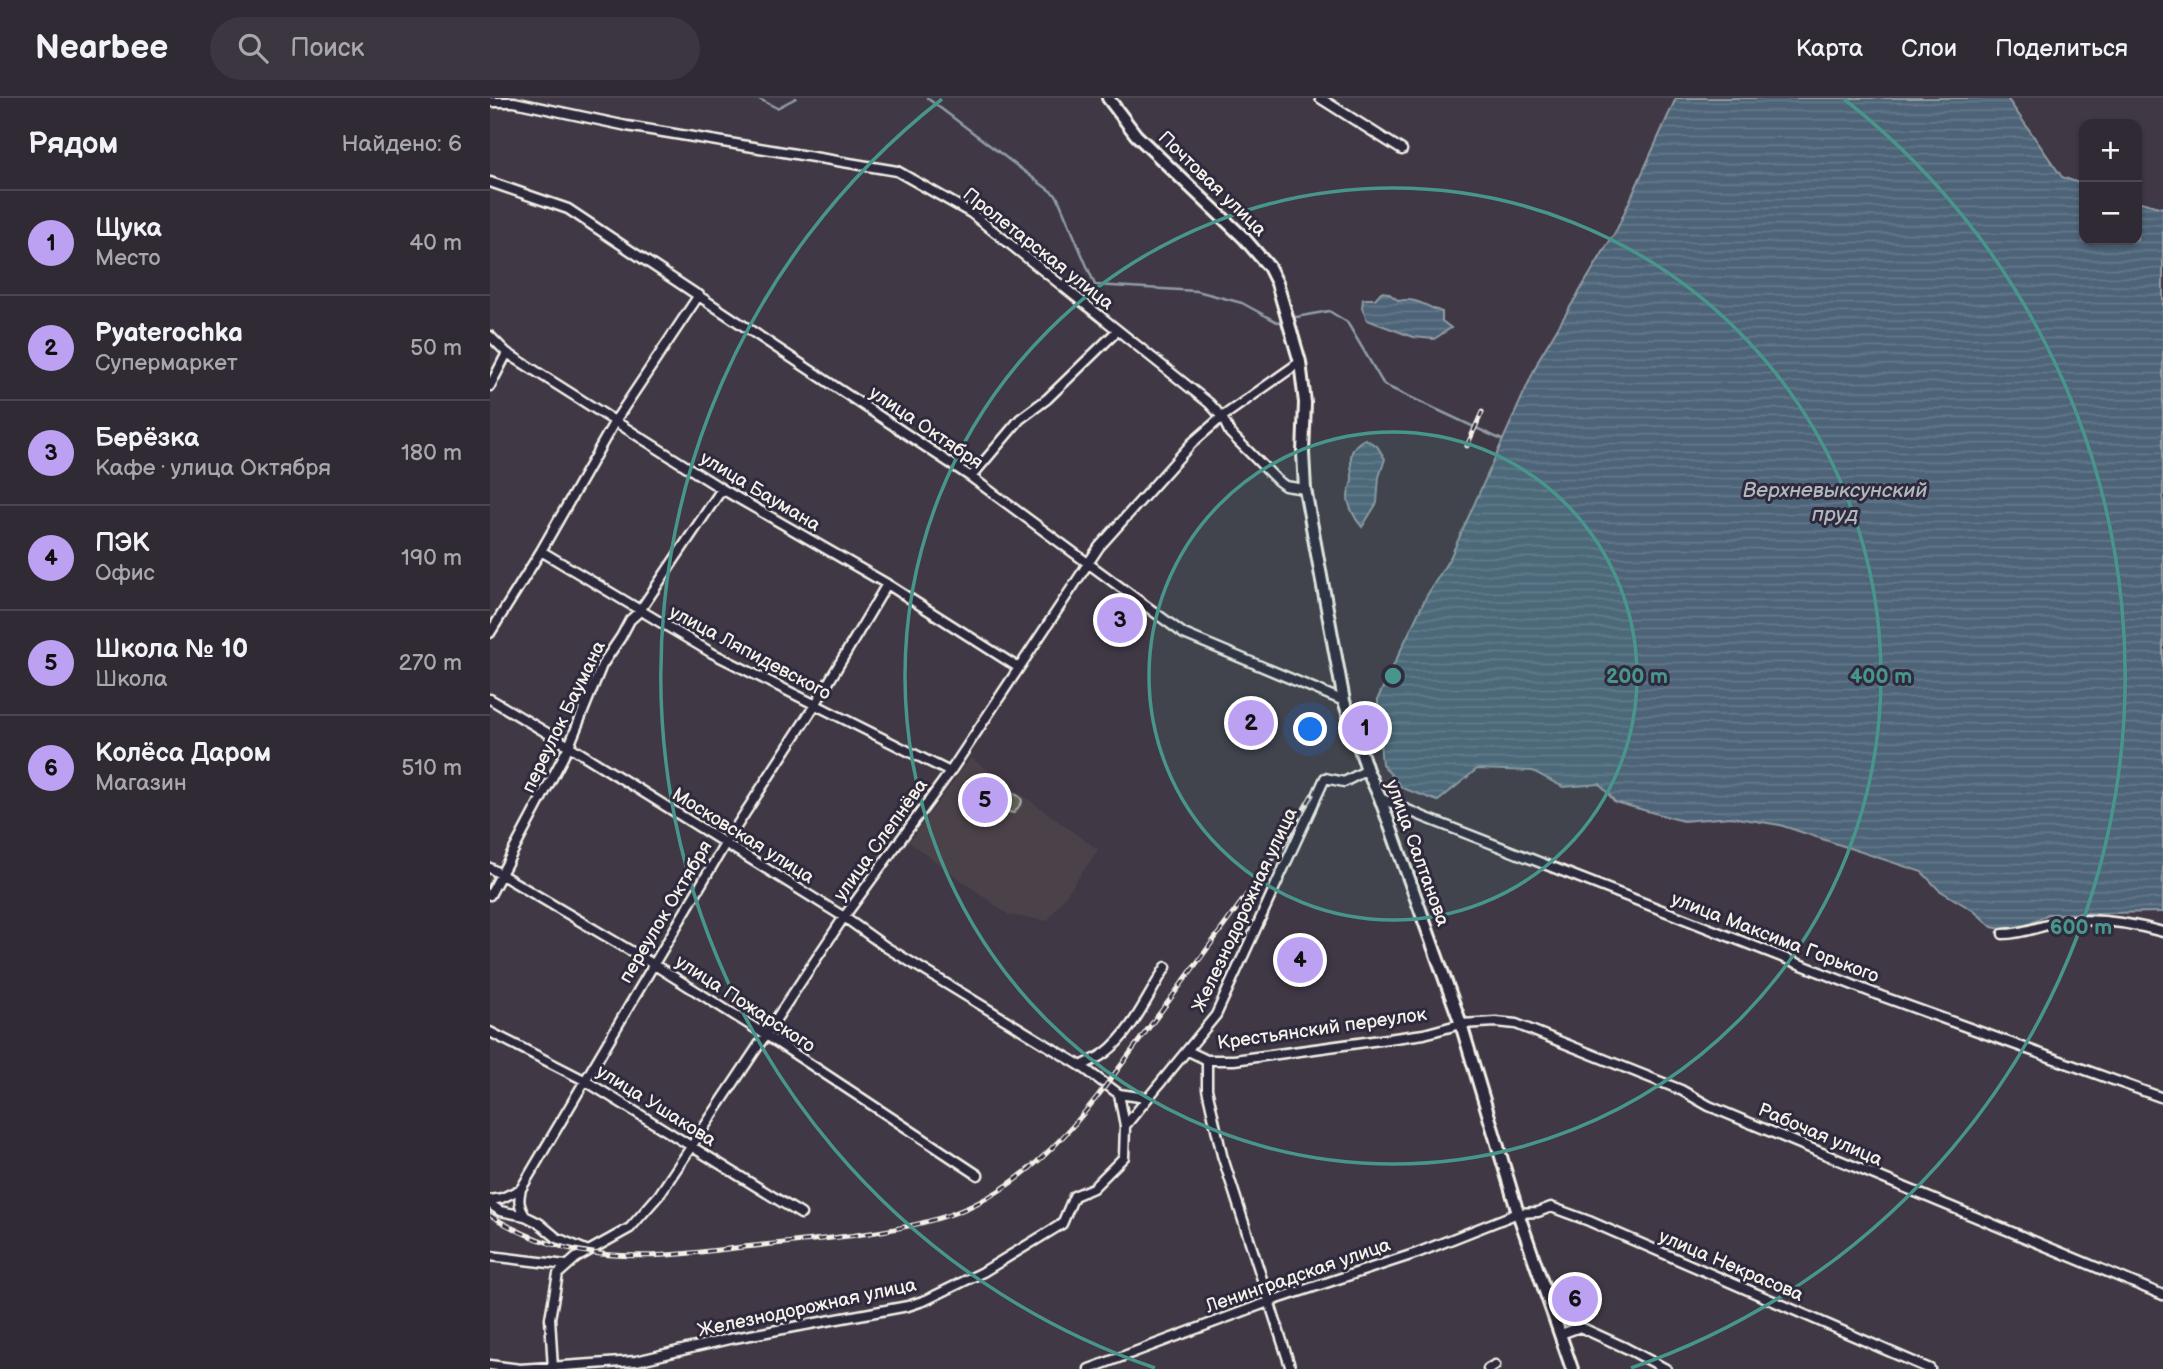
<!DOCTYPE html>
<html lang="ru">
<head>
<meta charset="utf-8">
<style>
  :root { --surface:#302a34; --page:#3c3640; --text:#f1f3f6; --muted:#a8a7ac; --line:#4b464f; --accent:#bca0f2 }
  body { margin:0; font-family:"Balsamiq Sans",sans-serif; background:var(--page); color:var(--text) }
  .controls { position:absolute; right:21px; top:21px; display:grid; overflow:hidden; border-radius:14px; box-shadow:0 2px 5px #0004 }
  .controls button { width:63px; height:63px; display:grid; place-items:center; padding:0; border:0; border-bottom:2px solid var(--line); background:var(--surface); color:var(--text); font:35px sans-serif }
  .you { position:absolute; left:821px; top:632px; width:24px; height:24px; margin:-18px; border:5px solid #fff; border-radius:50%; background:#1a73e8; box-shadow:0 0 0 10px #1a73e833 }
  .badge { display:grid; place-items:center; width:46px; height:46px; border-radius:50%; background:var(--accent); color:#111; font-size:23px; font-weight:700 }
  .pin { position:absolute; translate:-50% -50%; border:4px solid #fff; box-shadow:0 2px 7px #0006 }
  .list { margin:0; padding:0; list-style:none }
  h2 { display:flex; justify-content:space-between; align-items:center; height:91px; margin:0; padding:0 28px; font-size:30px }
  h2 small { font-size:23px; font-weight:400; color:var(--muted) }
  .list li { display:grid; grid-template-columns:46px 1fr auto; gap:21px; align-items:center; box-sizing:border-box; height:105px; padding:0 28px; border-top:2px solid var(--line) }
  .list b { display:block; font-size:26px; white-space:nowrap }
  .list p { margin:0; font-size:23px; white-space:nowrap; color:var(--muted) }
  .list em { font-size:23px; font-style:normal; color:var(--muted) }
  .icon { flex:none; width:38px; height:38px; fill:none; stroke:currentColor; stroke-width:2; stroke-linecap:round; stroke-linejoin:round }
  .map { position:relative; flex:none; width:1673px; height:1271px; overflow:hidden }
  header { display:flex; align-items:center; gap:42px; box-sizing:border-box; height:98px; padding:0 35px; background:var(--surface); border-bottom:2px solid var(--line) }
  header strong { font-size:33px }
  nav { display:flex; gap:38px; margin-inline-start:auto; font-size:24px }
  .search { width:490px; height:63px; background:var(--page); display:flex; align-items:center; gap:18px; box-sizing:border-box; padding:0 24px; border-radius:38px; color:var(--muted); font-size:26px }
  main { display:flex }
  aside { flex:1; background:var(--surface) }
  .map>svg:first-child { display:block }
  .built { fill:#4c424a }
  .green { fill:#626658; stroke:#abaca0; stroke-width:2 }
  .water { fill:url(#water-rules); stroke:#909ca4; stroke-width:2 }
  .lines { fill:none; stroke-linecap:round; stroke-linejoin:round }
  .stream { stroke:#909ca4; stroke-width:2.5 }
  .minor-casing { stroke:#f4f1e8; stroke-width:13 }
  .secondary-casing { stroke:#f4f1e8; stroke-width:16 }
  .minor { stroke:#2f2a3d; stroke-width:8 }
  .secondary { stroke:#2f2a3d; stroke-width:10 }
  .rail-casing { stroke:#f4f1e8; stroke-width:5 }
  .rail { stroke:#2f2a3d; stroke-width:2.5; stroke-dasharray:8; stroke-linecap:butt }
  .ring { fill:none; stroke:#48958c; stroke-width:3.5 }
  .labels { text-anchor:middle; dominant-baseline:central; stroke-width:6; stroke-linejoin:round; paint-order:stroke }
  .street-label { font-size:19px; fill:#f4f1e8; stroke:#2f2a3d }
  .water-label { font-size:21px; font-style:italic; fill:#b1b8bb; stroke:#2f2a3d }
  .centre { fill:#48958c; stroke:#2f2a3d; stroke-width:3.5 }
  .ring-label { font-size:21px; text-anchor:middle; font-weight:bold; fill:#48958c; stroke:#2f2a3d; stroke-width:6; stroke-linejoin:round; paint-order:stroke }
</style>
</head>
<body>
<header>
<strong>Nearbee</strong>
<div class="search"><svg class="icon" aria-label="search" viewBox="0 0 24 24"><circle cx="10" cy="10" r="6"/><path d="M15 15l6 6"/></svg>Поиск</div>
<nav><a>Карта</a><a>Слои</a><a>Поделиться</a></nav>
</header>
<main>
<aside>
<h2>Рядом<small>Найдено: 6</small></h2>
<ul class="list">
<li><span class="badge">1</span><div><b>Щука</b><p>Место</p></div><em>40 m</em></li>
<li><span class="badge">2</span><div><b>Pyaterochka</b><p>Супермаркет</p></div><em>50 m</em></li>
<li><span class="badge">3</span><div><b>Берёзка</b><p>Кафе · улица Октября</p></div><em>180 m</em></li>
<li><span class="badge">4</span><div><b>ПЭК</b><p>Офис</p></div><em>190 m</em></li>
<li><span class="badge">5</span><div><b>Школа № 10</b><p>Школа</p></div><em>270 m</em></li>
<li><span class="badge">6</span><div><b>Колёса Даром</b><p>Магазин</p></div><em>510 m</em></li>
</ul>
</aside>
<div class="map">
<svg width="1673" height="1271" viewBox="0 0 1673 1271">
  <defs>
    <pattern id="water-rules" width="6" height="5" patternUnits="userSpaceOnUse" patternTransform="scale(1.75)"><rect width="6" height="5" fill="#4d6377"/><path d="M0 2.5h6" fill="none" stroke="#677a8a"/></pattern>
  </defs>
  <rect width="100%" height="100%" fill="#403845"/>
  <filter id="ink" filterUnits="userSpaceOnUse"><feTurbulence type="fractalNoise" baseFrequency=".0143" numOctaves="2"/><feDisplacementMap in="SourceGraphic" scale="14" xChannelSelector="R" yChannelSelector="G"/><feConvolveMatrix kernelMatrix="1 2 1 2 8 2 1 2 1" color-interpolation-filters="sRGB"/></filter>
  <g filter="url(#ink)">
    <path class="built" d="M481,660l127,92 -51,71 -38,-6 -100,-73z"/>
    <path class="green" d="M503,680l28,20 1,4 -8,11 -6,-1 -25,-19v-5z"/>
    <path class="water" d="M1186,0h331l55,79 22,8v55h53v-39l26,7v704l-115,2 -33,18 -23,-5 -18,-16 -35,-21 -17,-18 -142,-47 -49,-8 -48,4 -68,-19 -15,-18 -37,3 -30,-16 -56,-2 -39,32 -36,-13 -20,-24 -2,-21 3,-18 -5,-15v-12l48,-101 25,-41 89,-199 77,-128z
      M891,194l7,1 11,8c17,-4 28,6 43,11v9l9,7 -17,11 -21,-2 -46,-17 -5,-12 1,-9h12z
      M875,341l12,7 8,13 -6,18 -2,26 -15,24c-7,-8 -14,-21 -14,-31 0,-6 4,-11 4,-17 0,-17 -7,-30 13,-40z"/>
    <g class="lines">
      <path class="stream" d="M267,0l20,10 19,-10
        M437,0l130,98 38,89 102,6 45,12 35,19 8,-2
        M801,220l38,-7 18,11 37,63 118,55"/>
      <g class="minor-casing">
        <path id="minor" d="M830,0l82,52
          M0,4h24l113,24 270,45 74,42 238,190 13,14 8,16 47,47 8,6 20,3
          M0,84l78,27 403,268 213,157 160,67
          M0,238l17,17 215,136 165,95 132,84
          M0,288l17,-33
          M481,379l49,-58 27,-20 70,-68
          M51,453l171,102 238,119
          M0,535l51,-82 74,-130 84,-126
          M0,601l79,47 275,171 42,30 195,119 38,28 28,4
          M890,700l44,19 457,179 282,102
          M0,770l163,96 113,71 212,140
          M0,797l79,-149 33,-81 19,-28 9,-17 9,-8 83,-123
          M1513,836c21,0 38,-9 58,-12 34,-5 70,1 102,10
          M0,934l94,48 217,134
          M698,953l19,9h27l190,-26 37,-10 35,-2 20,2 165,66 28,16 454,189
          M717,962v29l15,66 69,214
          M591,968c8,-4 17,-8 24,-13 27,-20 43,-58 61,-86
          M629,996l6,32
          M31,1091c-3,11 -2,18 4,27
          M0,1102l12,-2 19,-9 204,-345 90,-139 72,-121
          M0,1106l10,7 25,5 14,7 18,15 31,13
          M0,1158l76,9
          M1071,1236l19,-7 46,21 40,21
          M0,1267l30,4 116,-8 93,-22 179,-33 18,-6 57,-28 79,-48 12,-28 19,-8 31,-31 1,-31 91,-111 109,-237 19,4 23,-12
          M63,1271l-3,-51 8,-44 18,-16 54,-30 29,-33 185,-278 106,-145 149,-225 93,-104 30,-26 78,-55
          M599,1271l182,-68 146,-48 101,-40 20,-1 13,-5 38,14 341,148
          M998,1271l7,-4"/>
      </g>
      <g class="secondary-casing">
        <path id="secondary" d="M618,0l28,37 108,103 25,29 8,16 23,79 5,41 -2,50 2,36 39,212 23,69 13,28 81,226 57,189 54,156"/>
      </g>
      <use href="#minor" class="minor"/>
      <use href="#secondary" class="secondary"/>
      <g class="rail-casing">
        <path id="rail" d="M977,348l15,-34
          M0,1117c78,51 157,44 245,33 68,-8 149,-11 214,-33 94,-32 150,-121 207,-197 43,-57 85,-116 128,-174l28,-49"/>
      </g>
      <use href="#rail" class="rail"/>
    </g>
  </g>
  <circle cx="903" cy="578" r="244" fill="#48958c" fill-opacity=".12"/>
  <g class="ring">
    <circle cx="903" cy="578" r="244"/>
    <circle cx="903" cy="578" r="488"/>
    <path d="M665 1270A732 732 0 0 1 452 1M1354 1A732 732 0 0 1 1141 1270"/>
  </g>
  <g class="labels">
    <g class="street-label">
      <text transform="translate(722 86) rotate(44)">Почтовая улица</text>
      <text transform="translate(548 151) rotate(38)">Пролетарская улица</text>
      <text transform="translate(436 330) rotate(34)">улица Октября</text>
      <text transform="translate(270 394) rotate(31)">улица Баумана</text>
      <text transform="translate(260 555) rotate(28)">улица Ляпидевского</text>
      <text transform="translate(74 619) rotate(-64)">переулок Баумана</text>
      <text transform="translate(253 738) rotate(32)">Московская улица</text>
      <text transform="translate(391 742) rotate(-54)">улица Слепнёва</text>
      <text transform="translate(927 755) rotate(70)">улица Салтанова</text>
      <text transform="translate(755 812) rotate(-65)">Железнодорожная улица</text>
      <text transform="translate(176 814) rotate(-59)">переулок Октября</text>
      <text transform="translate(1285 840) rotate(21)">улица Максима Горького</text>
      <text transform="translate(255 906) rotate(33)">улица Пожарского</text>
      <text transform="translate(832 931) rotate(-8)">Крестьянский переулок</text>
      <text transform="translate(166 1008) rotate(32)">улица Ушакова</text>
      <text transform="translate(1330 1037) rotate(23)">Рабочая улица</text>
      <text transform="translate(1241 1168) rotate(23)">улица Некрасова</text>
      <text transform="translate(808 1178) rotate(-19)">Ленинградская улица</text>
      <text transform="translate(317 1210) rotate(-12)">Железнодорожная улица</text>
    </g>
    <g class="water-label">
      <text x="1345" y="392">Верхневыксунский<tspan x="1345" dy="24">пруд</tspan></text>
    </g>
  </g>
  <circle cx="903" cy="578" r="10" class="centre"/>
  <g class="ring-label">
    <text x="1147" y="585">200 m</text>
    <text x="1391" y="585">400 m</text>
    <text x="1591" y="836">600 m</text>
  </g>
</svg>
<div class="controls">
<button>+</button>
<button>−</button>
</div>
<div class="you"></div>
<div class="pin badge" style="left:875px;top:630px">1</div>
<div class="pin badge" style="left:761px;top:625px">2</div>
<div class="pin badge" style="left:630px;top:522px">3</div>
<div class="pin badge" style="left:810px;top:862px">4</div>
<div class="pin badge" style="left:495px;top:702px">5</div>
<div class="pin badge" style="left:1085px;top:1201px">6</div>
</div>
</main>
</body>
</html>
